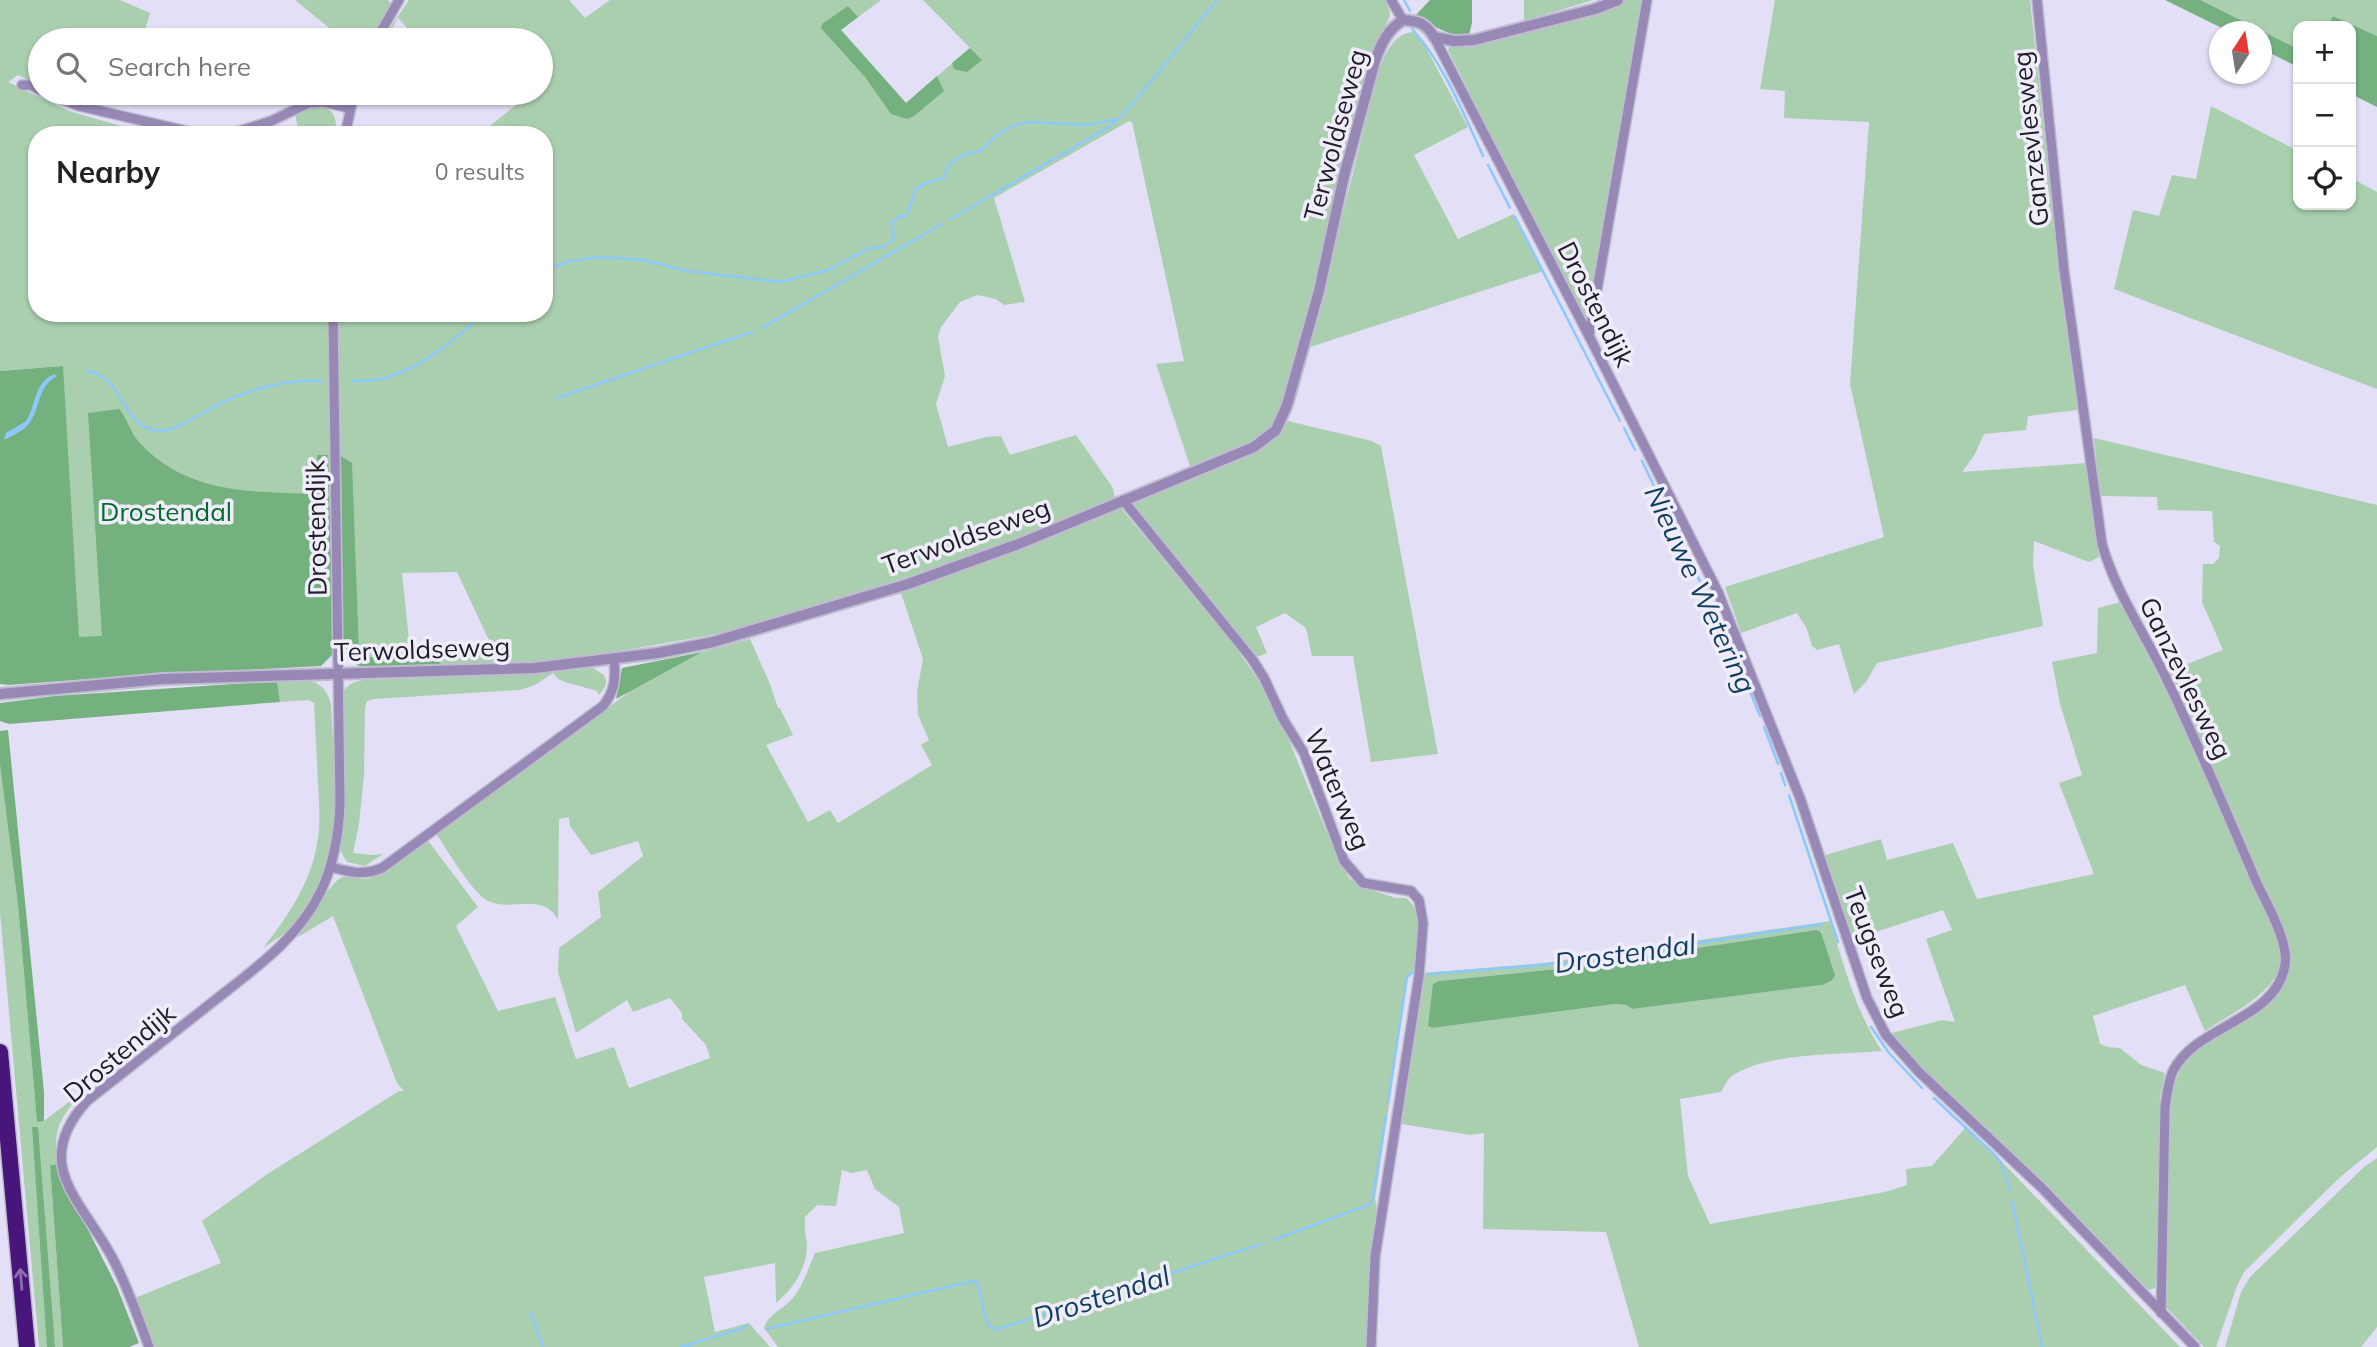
<!DOCTYPE html>
<html lang="en">
<head>
<meta charset="utf-8">
<style>
  :root { --surface:#fff; --page:#f2f2f2; --text:#222; --muted:#767676; --line:#e0e0e0 }
  body { margin:0; font-family:Mulish,sans-serif; background:var(--page); color:var(--text) }
  .controls { position:absolute; right:21px; top:21px; display:grid; overflow:hidden; border-radius:14px; box-shadow:0 2px 5px #0004 }
  .controls button { width:63px; height:63px; display:grid; place-items:center; padding:0; border:0; border-bottom:2px solid var(--line); background:var(--surface); color:var(--text); font:35px sans-serif }
  .compass { position:absolute; left:2209px; top:21px; width:63px; height:63px; border-radius:50%; background:var(--surface); box-shadow:0 2px 5px #0004; rotate:12deg }
  .list { margin:0; padding:0; list-style:none }
  h2 { display:flex; justify-content:space-between; align-items:center; height:91px; margin:0; padding:0 28px; font-size:30px }
  h2 small { font-size:23px; font-weight:400; color:var(--muted) }
  .icon { flex:none; width:38px; height:38px; fill:none; stroke:currentColor; stroke-width:2; stroke-linecap:round; stroke-linejoin:round }
  .map { position:relative; flex:none; width:2377px; height:1347px; overflow:hidden }
  .search { position:absolute; background:var(--surface); box-shadow:0 2px 5px #0004; left:28px; top:28px; width:525px; height:77px; display:flex; align-items:center; gap:18px; box-sizing:border-box; padding:0 24px; border-radius:38px; color:var(--muted); font-size:26px }
  .panel { position:absolute; background:var(--surface); box-shadow:0 2px 5px #0004; left:28px; top:126px; width:525px; height:196px; border-radius:28px }
  .map>svg:first-child { display:block }
  .green { fill:#aacfaf; fill-rule:evenodd }
  .forest { fill:#74b17f }
  .water { fill:#8dc8fc }
  .lines { fill:none; stroke-linecap:round; stroke-linejoin:round }
  .stream { stroke:#8dc8fc; stroke-width:2.5 }
  .minor-casing { stroke:#c0bcd0; stroke-width:12 }
  .tertiary-casing { stroke:#c0bcd0; stroke-width:14 }
  .motorway-casing { stroke:#c0bcd0; stroke-width:19 }
  .minor { stroke:#9888b6; stroke-width:9 }
  .tertiary { stroke:#9888b6; stroke-width:10 }
  .motorway { stroke:#48167b; stroke-width:16 }
  .oneway { stroke:#8b6cae }
  .labels { text-anchor:middle; dominant-baseline:central; stroke-width:7; stroke-linejoin:round; paint-order:stroke }
  .street-label { font-size:26px; fill:#1e1c24; stroke:#f0edfb }
  .park-label { font-size:26px; fill:#06692b; stroke:#f0edfb }
  .water-label { font-size:28px; font-style:italic; fill:#113e5f; stroke:#f0edfb }
</style>
</head>
<body>
<div class="map">
<svg width="2377" height="1347" viewBox="0 0 2377 1347">
  <rect width="100%" height="100%" fill="#e3dff6"/>
  <path class="green" d="M0,0h120l30,13 -8,27h-26l-10,-3 -2,3h-64v45l-22,-10 -10,7 61,29 83,24h-115v178h507v-178h-65l48,-39 -2,-3h16v-53h-123l-20,-22 -12,22h-4l27,-40h160l16,18 25,-18h271l-40,30 65,73 64,-55 -47,-48h462l4,10 1,6 -23,50 -36,143 -16,77 -31,114 -12,29 -19,14 -62,26 -35,-105 28,-3 -52,-239 -3,-1 -135,77 31,104 -21,3 -8,-6 -19,-4 -17,7 -19,25 -3,10 7,39 -9,28 12,43 38,-10 15,-1 9,19 66,-20 37,53 2,12 -181,71 -182,55 -46,10 -115,20 -65,8 -83,3 -74,-10 -6,-3 -4,-7 -5,-127 -24,-1 -215,157 -115,8v-312l63,-6 -63,5zM457,572l36,77 -83,1 -8,-77z
    M295,0h93l3,4 -19,36h-28z
    M1524,0h69l-69,21z
    M1625,0h17l-56,326 -138,-276 2,-5 155,-35z
    M1775,0h255l31,292 17,118 -50,6 -2,14 -42,4 -10,22 -12,16 124,-9 13,94 -10,5 -55,-21 -1,25 10,60 -166,37 -11,19 -12,12 -15,-50 -22,6 -5,-4 -5,-17 -10,-16 -56,20 -16,-46 159,-50 -34,-153 19,-262 -85,-4 1,-27 -25,-2z
    M2202,0h175v36l-44,-20 -6,10h-29v23z
    M1412,32l8,6 5,8 43,81 -54,28 44,84 56,-25 30,57 -234,76 68,-275c8,-17 13,-37 34,-40z
    M288,93h62l-10,7 -23,-2 -24,9z
    M316,105c19,4 21,12 20,30h-37l-4,-23z
    M2211,106l87,45v54h53v-27l26,14v197l-263,-100 19,-79 26,6 13,-41 24,4z
    M1288,421l84,20 9,5 57,308 -67,8 -18,-106h-41l-6,-28 -21,-15 -29,14 11,26 -13,5 -123,-155 125,-52 19,-14z
    M2094,438l283,67v642l-39,32 -94,93 -7,14 -21,61h-12l-37,-39 2,-189c3,-19 4,-40 16,-56 31,-39 112,-50 104,-112l-47,-118 -75,-161 56,-22 -21,-48 1,-38h10l6,-6 1,-12 -6,-4 -2,-31 -54,-1 -1,-13 -57,-1z
    M1121,508l112,136 24,34 29,55 48,117 15,28 15,10 32,10h10c20,15 10,50 8,72l-6,5 -33,224 2,10 -7,64 -3,74h-589l-14,-19c4,-14 18,-18 27,-28 12,-13 17,-31 24,-47l89,-20 -5,-26 -24,-18 -8,-19 -15,3 -10,-3 -6,36 -19,-1 -12,12c-1,10 1,19 2,28 0,23 -14,44 -31,58l-1,-40 -71,14 11,55 34,-9 21,24h-617l-18,-49 86,-35 -19,-42 64,-46 133,-84h5l-7,-8 -64,-167 -35,21c9,-12 33,-58 45,-60 9,-2 18,4 28,1l54,-38 4,2 49,65 -22,19 42,85 57,-14 21,62 38,-12 15,41 81,-30 -4,-13 -24,-26v-6l-12,-15 -37,14 -6,-12 -51,33 -18,-61 1,-24 42,-31 -3,-25 45,-36 -5,-15 -47,14 -21,-29 -1,-9 -10,2 -1,101c-14,-28 -48,-8 -70,-19 -16,-8 -42,-53 -53,-69l200,-144 67,-36 48,-13 20,45 8,24h2l13,27 -27,10 42,77 22,-12 8,13 94,-58 -11,-20 8,-5 -11,-25 -1,-23 6,-33 -23,-69z
    M2121,602l69,137 86,197c2,7 5,14 5,22 -1,34 -51,56 -76,73l-20,-46 -92,31 7,28 8,3 12,1 21,17 24,8 -5,24 -3,181 -2,10 -6,2 -237,-230 -20,-23v-4l50,-13 13,2 -29,-83 26,-9 -9,-20 -92,30 -26,-85 56,-16 6,21 66,-17 24,56 117,-25 -35,-91 23,-8 -22,-71 -8,-42 45,-9 1,-45z
    M593,668l11,7c4,9 1,13 -5,20l-2,-4 -32,-9 -7,-3 -5,-6 -18,12 -15,5 -146,9 -7,2 -2,6 -1,68 -5,49 -6,29 18,2 12,-1 -18,12 -18,-4 -7,-12 4,-24 -3,-127c3,-13 10,-17 23,-19l171,-6z
    M277,681c25,0 46,-7 54,23 3,70 15,148 -27,210 -10,14 -27,25 -41,34 24,-30 48,-66 54,-104 4,-20 2,-40 1,-60 -1,-27 -3,-54 -4,-81l-5,-3 -29,2z
    M0,765l18,140 19,216h7l39,-30c-23,28 -31,37 -25,74h-8l13,182h-8l-23,-220 15,201v19h-8l-39,-435z
    M1830,921c14,44 26,92 52,130 -44,4 -112,1 -149,24 -6,4 -8,11 -12,17l-41,7 8,77 22,48 175,-32 22,-7 -1,-16 26,-3 33,-38 40,37 175,182h-541l-33,-115 -123,-3 1,-96 -14,2 -68,-11 21,-151 121,-10zM1816,930l6,2v53l-190,24 -6,-4 -11,-1 -183,24 -4,-2 11,-45 118,-12z
    M2377,1158v169l-16,20h-136l16,-55 9,-15 114,-110z"/>
  <path class="forest" d="M1430,0h42v23l-3,12c-20,3 -36,-10 -53,-20z
    M2165,0h36l97,49v18l-36,-18v-17l-34,-1z
    M848,6l10,11 -17,13 65,73 31,-27 7,15 -30,25 -7,3 -16,-5 -26,-37 -44,-49 1,-4z
    M2333,16l44,20v71l-26,-13v-68h-24z
    M970,48l12,12 -15,12 -13,-3 -2,-6z
    M63,366l16,271 23,-1 -14,-223 31,-4c8,9 11,23 20,33 47,52 112,50 178,52v-39h11l6,194 -1,5 -12,12 -206,11 -106,8 -9,-1v-313z
    M341,456l11,7 7,184 4,7 6,3 67,1 7,9 -75,1c-13,-2 -21,-7 -25,-20z
    M702,652l-86,47 6,-31z
    M277,681l3,21 -271,22 -9,-3v-18l55,-7z
    M8,730l36,362v29l-7,1 -19,-217 -18,-140v-34z
    M1816,930l5,2 14,44 -4,5 -9,4 -190,24 -6,-4 -11,-1 -183,24 -4,-2 5,-42 6,-3 118,-12z
    M32,1127h6l17,220h-8z
    M50,1165h8l4,13 55,109 22,56 -10,4h-66z"/>
  <path class="water" d="M54,374l3,2c-18,10 -16,26 -25,43 -5,10 -16,15 -26,20h-2l2,-6 20,-12c11,-17 7,-37 28,-47z"/>
  <g class="lines">
    <path class="stream" d="M1404,0l6,11
      M1412,29c32,35 51,84 71,127
      M1488,165l22,43
      M1515,217l105,204
      M951,219l161,-94 24,-25 81,-100
      M544,270l27,-9 28,-4 44,3 44,11 93,11 49,-12 40,-22 13,-1 8,-4 4,-7 -3,-13 7,-6 8,-1c12,-27 3,-30 38,-38l5,-13 6,-5 7,-5 18,-4 20,-18 15,-8 15,-3 58,3 30,-6
      M762,328l180,-104
      M86,371c42,4 34,66 81,59 13,-2 36,-17 48,-24 34,-17 71,-27 108,-25
      M352,381c9,0 20,0 28,-2 41,-9 74,-39 104,-66
      M556,398l196,-66
      M1624,428l11,22
      M1642,461l93,193 25,62
      M1764,727l14,37
      M1781,773l4,12
      M1789,795l49,147
      M1428,974l137,-11 257,-39
      M1871,1027l18,26 33,35
      M1934,1098l61,57 7,9 8,26
      M1388,1103l19,-126 6,-5
      M2012,1200l30,147
      M1273,1240l95,-35 4,-3 14,-86
      M531,1313l12,34
      M766,1329l207,-48 4,1 11,43 6,4 7,-1 260,-84
      M681,1347l65,-20"/>
    <g class="minor-casing">
      <path id="minor" d="M1391,0l12,20
        M2037,0l27,271 38,273c13,47 43,90 64,134 32,66 61,135 90,203 10,22 33,60 29,84 -9,56 -88,59 -112,106 -5,11 -6,24 -8,36l-4,206
        M1434,37l155,299 129,256 82,206 67,200 19,37 33,37 123,116 153,159
        M376,40l23,-40
        M22,85h9l9,5
        M46,93l33,13 125,29
        M227,135l44,-14 38,-18 15,-1 25,6
        M345,135l9,-42
        M1589,336l58,-336
        M1123,500l129,159 12,19 19,41 21,34 40,108 19,22 48,8 8,9 4,23 -4,53 -44,281 -4,90
        M331,867c19,5 32,9 51,1l221,-162c12,-15 13,-28 11,-46
        M149,1347c-11,-30 -22,-62 -37,-90 -31,-57 -82,-93 -25,-156 39,-31 79,-62 118,-93 42,-34 92,-66 116,-117 13,-28 18,-58 19,-88l-7,-490"/>
    </g>
    <g class="tertiary-casing">
      <path id="tertiary" d="M0,694l163,-15 371,-11 124,-15 55,-11 195,-58 113,-41 233,-96 22,-17 11,-25 32,-114 25,-115 31,-115c6,-17 12,-31 28,-41 15,1 23,3 31,17l20,4 20,-1 121,-31 23,-9"/>
    </g>
    <g class="motorway-casing">
      <path id="motorway" d="M0,1052l27,295"/>
    </g>
    <use href="#minor" class="minor"/>
    <use href="#tertiary" class="tertiary"/>
    <use href="#motorway" class="motorway"/>
  </g>
  <defs><path id="oneway-shaft" d="M-6 0H5M1.5-3L5.5 0L1.5 3" fill="none" stroke-width="1.6" stroke-linecap="round" stroke-linejoin="round" transform="scale(1.75)"/></defs>
  <use class="oneway" href="#oneway-shaft" transform="translate(21 1279) rotate(-95)"/>
  <g class="labels">
    <g class="street-label">
      <text transform="translate(1335 135) rotate(-75)">Terwoldseweg</text>
      <text transform="translate(2030 139) rotate(-96)">Ganzevlesweg</text>
      <text transform="translate(1596 304) rotate(63)">Drostendijk</text>
      <text transform="translate(316 528) rotate(-91)">Drostendijk</text>
      <text transform="translate(966 536) rotate(-20)">Terwoldseweg</text>
      <text transform="translate(422 649) rotate(-2)">Terwoldseweg</text>
      <text transform="translate(2186 678) rotate(64)">Ganzevlesweg</text>
      <text transform="translate(1338 789) rotate(67)">Waterweg</text>
      <text transform="translate(1877 952) rotate(69)">Teugseweg</text>
      <text transform="translate(119 1053) rotate(-40)">Drostendijk</text>
    </g>
    <g class="park-label">
      <text x="166" y="511">Drostendal</text>
    </g>
    <g class="water-label">
      <text transform="translate(1701 589) rotate(65)">Nieuwe Wetering</text>
      <text transform="translate(1625 953) rotate(-8)">Drostendal</text>
      <text transform="translate(1101 1296) rotate(-18)">Drostendal</text>
    </g>
  </g>
</svg>
<div class="controls">
<button>+</button>
<button>−</button>
<button><svg class="icon" aria-label="locate" viewBox="0 0 24 24"><circle cx="12" cy="12" r="6"/><path d="M12 2v4M12 18v4M2 12h4M18 12h4"/></svg></button>
</div>
<svg class="compass" viewBox="-18 -18 36 36"><path d="M0-13l5 13h-10z" fill="#e53935"/><path d="M0 13l5-13h-10z" fill="#767676"/></svg>
<div class="search"><svg class="icon" aria-label="search" viewBox="0 0 24 24"><circle cx="10" cy="10" r="6"/><path d="M15 15l6 6"/></svg>Search here</div>
<section class="panel">
<h2>Nearby<small>0 results</small></h2>
<ul class="list">
</ul>
</section>
</div>
</body>
</html>
